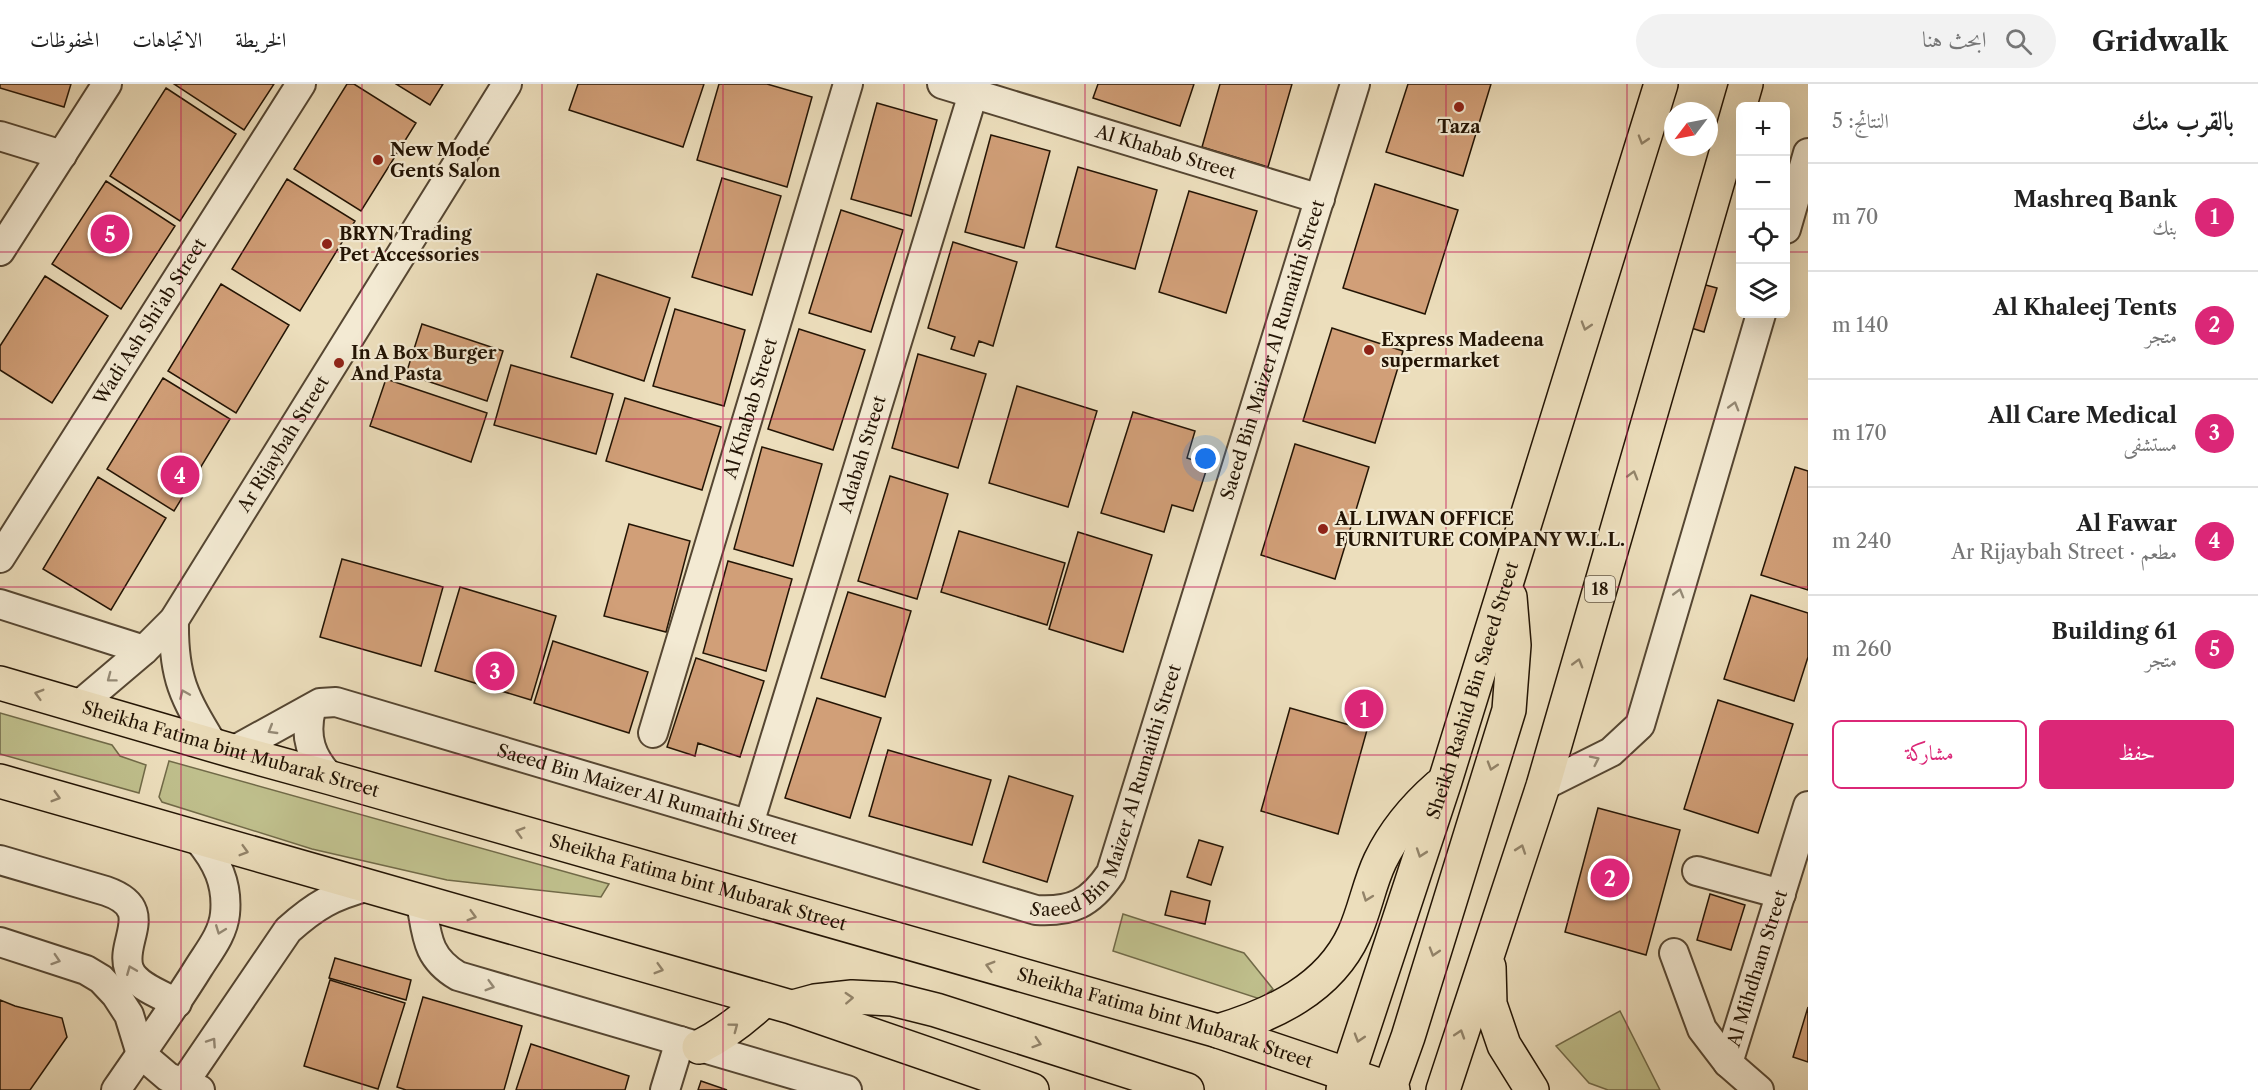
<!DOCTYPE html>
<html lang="ar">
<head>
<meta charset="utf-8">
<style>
  :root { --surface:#fff; --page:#f2f2f2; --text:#222; --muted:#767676; --line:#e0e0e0; --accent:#db2777 }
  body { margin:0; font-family:"Libre Caslon Text",Amiri,serif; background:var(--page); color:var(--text); direction:rtl }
  .controls { position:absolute; right:18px; top:18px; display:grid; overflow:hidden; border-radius:9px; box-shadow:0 6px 24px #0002 }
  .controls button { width:54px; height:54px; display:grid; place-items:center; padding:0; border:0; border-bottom:2px solid var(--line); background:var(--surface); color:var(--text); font:30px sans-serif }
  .compass { position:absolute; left:1664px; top:18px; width:54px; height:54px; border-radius:50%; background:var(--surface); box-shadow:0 6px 24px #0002; rotate:238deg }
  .you { position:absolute; left:1206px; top:375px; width:21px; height:21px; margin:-15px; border:4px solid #fff; border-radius:50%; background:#1a73e8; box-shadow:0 0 0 9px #1a73e833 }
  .badge { display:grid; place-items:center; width:39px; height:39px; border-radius:50%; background:var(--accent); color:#fff; font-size:20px; font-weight:700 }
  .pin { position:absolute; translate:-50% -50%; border:3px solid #fff; box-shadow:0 2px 6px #0006 }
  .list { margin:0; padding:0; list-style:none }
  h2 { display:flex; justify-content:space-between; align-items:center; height:78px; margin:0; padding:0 24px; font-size:26px }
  h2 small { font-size:20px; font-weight:400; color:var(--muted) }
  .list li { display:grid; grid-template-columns:39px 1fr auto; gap:18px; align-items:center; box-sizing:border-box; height:108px; padding:0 24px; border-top:2px solid var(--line) }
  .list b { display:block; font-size:22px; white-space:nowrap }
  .list p { margin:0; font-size:20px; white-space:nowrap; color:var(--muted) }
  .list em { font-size:20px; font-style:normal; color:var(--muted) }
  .actions { display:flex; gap:12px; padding:18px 24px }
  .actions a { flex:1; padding:14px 0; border:2px solid var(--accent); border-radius:9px; text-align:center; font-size:21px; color:var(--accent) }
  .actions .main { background:var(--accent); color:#fff }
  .icon { flex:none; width:33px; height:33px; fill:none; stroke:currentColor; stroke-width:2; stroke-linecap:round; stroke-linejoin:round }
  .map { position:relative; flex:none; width:1808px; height:1006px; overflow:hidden; direction:ltr }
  header { display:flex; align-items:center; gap:36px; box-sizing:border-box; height:84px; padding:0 30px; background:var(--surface); border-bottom:2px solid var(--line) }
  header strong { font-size:28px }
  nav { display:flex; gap:33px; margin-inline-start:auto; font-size:21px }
  .search { width:420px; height:54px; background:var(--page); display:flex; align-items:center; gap:15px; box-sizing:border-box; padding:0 21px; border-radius:33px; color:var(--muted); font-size:22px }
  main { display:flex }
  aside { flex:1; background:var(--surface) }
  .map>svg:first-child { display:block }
  .green { fill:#bfbf8c; stroke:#716a48; stroke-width:1.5 }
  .building { fill:#d19f78; stroke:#231404; stroke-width:1.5 }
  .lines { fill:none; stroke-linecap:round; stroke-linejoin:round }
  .minor-casing { stroke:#554632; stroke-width:32 }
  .major-casing { stroke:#231404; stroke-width:36 }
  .minor { stroke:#f3ead3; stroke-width:28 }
  .major { stroke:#ecdebc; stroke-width:33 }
  .oneway { stroke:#928369 }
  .oneway2 { stroke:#958a76 }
  .grid { fill:none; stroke:#c2185b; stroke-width:1.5; stroke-opacity:0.55 }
  .poi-dot { fill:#8f2418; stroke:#f3ead3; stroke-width:2 }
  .labels { text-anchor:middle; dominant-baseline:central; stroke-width:4.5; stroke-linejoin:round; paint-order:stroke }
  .shield { fill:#f3ead3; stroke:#615442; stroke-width:1.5 }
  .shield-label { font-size:16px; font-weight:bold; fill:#231404 }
  .poi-label { font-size:18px; font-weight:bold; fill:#231404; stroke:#f3ead3; text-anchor:start }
  .street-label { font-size:18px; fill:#231404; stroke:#f3ead3 }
</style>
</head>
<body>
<header>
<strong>Gridwalk</strong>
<div class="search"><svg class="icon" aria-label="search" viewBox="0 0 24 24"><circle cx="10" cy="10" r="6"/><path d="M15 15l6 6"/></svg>ابحث هنا</div>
<nav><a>الخريطة</a><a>الاتجاهات</a><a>المحفوظات</a></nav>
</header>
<main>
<aside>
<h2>بالقرب منك<small>النتائج: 5</small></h2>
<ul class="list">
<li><span class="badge">1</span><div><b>Mashreq Bank</b><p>بنك</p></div><em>70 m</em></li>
<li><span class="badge">2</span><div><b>Al Khaleej Tents</b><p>متجر</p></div><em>140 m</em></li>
<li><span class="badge">3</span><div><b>All Care Medical</b><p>مستشفى</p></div><em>170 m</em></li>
<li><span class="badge">4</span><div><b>Al Fawar</b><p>مطعم · Ar Rijaybah Street</p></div><em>240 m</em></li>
<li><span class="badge">5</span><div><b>Building 61</b><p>متجر</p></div><em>260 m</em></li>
</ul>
<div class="actions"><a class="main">حفظ</a><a>مشاركة</a></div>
</aside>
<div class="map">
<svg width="1808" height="1006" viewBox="0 0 1808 1006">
  <rect width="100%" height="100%" fill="#ecdebc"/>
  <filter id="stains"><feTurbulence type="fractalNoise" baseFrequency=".00333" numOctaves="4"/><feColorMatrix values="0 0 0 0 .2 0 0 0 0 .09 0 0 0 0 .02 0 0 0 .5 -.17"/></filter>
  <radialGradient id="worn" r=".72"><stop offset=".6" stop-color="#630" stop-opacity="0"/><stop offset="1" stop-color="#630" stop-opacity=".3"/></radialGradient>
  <path class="green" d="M0,629l112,32 8,11 26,9 -7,28 -139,-39z
    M169,677l440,123 -8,13 -154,-17 -135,-31 -150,-47 -3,-5z
    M1123,830l121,39 29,36 -13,10 -147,-48z
    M1620,927l40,79h-52l-19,-7 -33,-37z"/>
  <path class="building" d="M0,0h71l-7,23 -64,-19z
    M174,0h100l-30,46z
    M347,0h7l62,39 -55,88 -67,-42z
    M396,0h47l-13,21z
    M578,0h126l-21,63 -114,-37z
    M719,0h48l45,13 -25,90 -90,-27z
    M1098,0h96l-14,42 -87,-28z
    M1220,0h72l-24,83 -66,-20z
    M1408,0h83l-28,92 -77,-24z
    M166,4l70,46 -56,87 -70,-45z
    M877,19l60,17 -26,96 -60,-17z
    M991,51l59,16 -26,97 -59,-16z
    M1078,83l79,23 -22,79 -79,-22z
    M722,94l59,18 -29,99 -60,-18z
    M287,95l68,42 -55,90 -68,-42z
    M106,97l69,45 -54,83 -69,-45z
    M1375,100l83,26 -33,104 -82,-26z
    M1189,107l68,20 -31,102 -67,-21z
    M841,126l62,20 -32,102 -62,-19z
    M953,158l64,20 -24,84 -14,-5 -5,15 -23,-7 4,-12 -27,-9z
    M597,190l73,24 -26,83 -73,-24z
    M45,192l63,40 -56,87 -52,-33v-24z
    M221,200l68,41 -53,88 -68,-42z
    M1702,200l15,4 -13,44 -16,-5z
    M675,225l70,21 -21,76 -71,-20z
    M422,240l81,27 -16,50 -81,-27z
    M1332,244l71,23 -28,92 -72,-22z
    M799,245l66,21 -32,100 -65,-21z
    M918,270l68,20 -28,94 -66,-20z
    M511,281l102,29 -17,60 -102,-29z
    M163,294l67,41 -56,92 -67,-42z
    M386,295l101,34 -16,49 -101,-36z
    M1017,302l80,25 -29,96 -79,-24z
    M625,314l96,29 -19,63 -96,-29z
    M1133,328l62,19 -8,27 21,7 -15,46 -21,-6 -8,27 -63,-19z
    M1295,360l74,23 -34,112 -74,-24z
    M762,363l60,17 -29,102 -59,-17z
    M1795,383l13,4v119l-47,-15z
    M890,392l58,18 -31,105 -59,-18z
    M98,393l68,41 -55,92 -68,-41z
    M629,440l61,17 -24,91 -62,-16z
    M959,447l106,32 -18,62 -106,-33z
    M1078,448l74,23 -29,97 -74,-23z
    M342,475l101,28 -22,79 -101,-29z
    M728,477l64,18 -26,92 -63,-18z
    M460,503l96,29 -25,84 -96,-29z
    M848,508l63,19 -26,86 -64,-19z
    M1751,511l57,18v44l-14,44 -70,-22z
    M553,557l95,31 -19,61 -95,-30z
    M696,574l68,23 -24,76 -42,-14 -3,13 -28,-9z
    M817,614l64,20 -31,100 -65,-20z
    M1718,616l75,24 -35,109 -74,-24z
    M1290,624l77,22 -29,104 -77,-23z
    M888,666l103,30 -19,65 -103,-29z
    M1009,692l64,20 -26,86 -64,-20z
    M1598,724l82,22 -34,125 -81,-23z
    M1199,756l24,7 -12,38 -24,-8z
    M1171,807l39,10 -5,23 -40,-9z
    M1710,810l35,11 -14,45 -34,-10z
    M335,874l76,22 -5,20 -77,-22z
    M330,896l75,23 -27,86 -74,-23z
    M423,913l99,29 -18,64h-98l-9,-3z
    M0,916l15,6 47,12 5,19 -37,53h-30z
    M1808,923v55l-15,-5z
    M531,960l98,32 -4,14h-109z
    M701,997l26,9h-29z"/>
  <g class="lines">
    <g class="minor-casing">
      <g id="minor">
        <path id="s1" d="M942,0l378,115"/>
        <path d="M0,52l62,19"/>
        <path d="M1786,145l22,-76"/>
        <path d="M0,167l107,-167"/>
        <path id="s2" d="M0,474l301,-474"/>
        <path d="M0,520l144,46"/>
        <path d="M174,536c-1,58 10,77 39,125"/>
        <path id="s3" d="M78,622l66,-56 30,-30 333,-536"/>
        <path d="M311,625c-7,28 0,49 20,69"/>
        <path id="s4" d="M653,649l195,-649"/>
        <path id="s5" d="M233,667l87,-48 16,-1 700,208c36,2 54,-6 75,-37l244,-789"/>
        <path d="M1543,702l68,-34 29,-27 121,-411"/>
        <path id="s6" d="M749,740l227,-740"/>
        <path d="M0,776l106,31c52,18 13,50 23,78 6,17 33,26 48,34"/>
        <path d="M1697,787l84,23"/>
        <path d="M421,818c6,33 5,55 37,74l389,114"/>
        <path d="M0,858l86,28 15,9 15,16 13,20 12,39 27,23 32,13"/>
        <path d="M1674,869l28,76 26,34 31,27"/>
        <path id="s7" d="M1728,979l80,-257"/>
        <path d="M116,1006c28,-41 57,-81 83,-123 10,-16 24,-33 26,-53 3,-30 -8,-53 -27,-75"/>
        <path d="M179,1006l109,-160c28,-25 44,-34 81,-44"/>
        <path d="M665,1006l15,-49"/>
      </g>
    </g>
    <g class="major-casing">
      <g id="major">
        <path id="s8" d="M0,599l233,68 98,27 887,253 175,59"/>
        <path d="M0,697l791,226 241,83"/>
        <path d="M1489,883l1,37 14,41 28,45"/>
        <path d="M793,923l22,-6 37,-4 40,2 44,11 251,80"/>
        <path d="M1218,947c54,-16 111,-42 136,-97 11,-24 15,-50 26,-73 14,-29 35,-54 59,-75"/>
        <path d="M699,963c26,-13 45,-28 65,-47"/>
        <path id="s9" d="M1343,1006l102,-309 216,-697"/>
        <path d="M1389,1006l19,-53 101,-327 5,-65 -4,-48"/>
        <path d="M1443,1006l100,-304 203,-702"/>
      </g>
    </g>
    <use href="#minor" class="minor"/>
    <use href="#major" class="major"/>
  </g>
  <defs><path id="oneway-chevron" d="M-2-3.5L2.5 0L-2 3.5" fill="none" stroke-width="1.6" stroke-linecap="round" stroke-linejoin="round" transform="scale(1.5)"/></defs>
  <g class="oneway">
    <use href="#oneway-chevron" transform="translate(1643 56) rotate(107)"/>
    <use href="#oneway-chevron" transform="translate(1586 242) rotate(107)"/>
    <use href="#oneway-chevron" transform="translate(1633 391) rotate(-74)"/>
    <use href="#oneway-chevron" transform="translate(1578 579) rotate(-74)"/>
    <use href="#oneway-chevron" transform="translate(39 610) rotate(-164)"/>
    <use href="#oneway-chevron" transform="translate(1492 682) rotate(107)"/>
    <use href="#oneway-chevron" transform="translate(56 713) rotate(16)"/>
    <use href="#oneway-chevron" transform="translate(520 748) rotate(-164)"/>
    <use href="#oneway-chevron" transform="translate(1521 765) rotate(-71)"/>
    <use href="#oneway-chevron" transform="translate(244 767) rotate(16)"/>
    <use href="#oneway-chevron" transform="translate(1421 769) rotate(109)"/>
    <use href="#oneway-chevron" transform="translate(1367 813) rotate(110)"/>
    <use href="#oneway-chevron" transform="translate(472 832) rotate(16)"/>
    <use href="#oneway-chevron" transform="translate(1434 868) rotate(107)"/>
    <use href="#oneway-chevron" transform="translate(990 882) rotate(-164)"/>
    <use href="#oneway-chevron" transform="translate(659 885) rotate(16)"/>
    <use href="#oneway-chevron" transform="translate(849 914) rotate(-3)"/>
    <use href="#oneway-chevron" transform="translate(734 943) rotate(-37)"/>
    <use href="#oneway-chevron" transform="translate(1460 950) rotate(-72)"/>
    <use href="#oneway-chevron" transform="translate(1359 954) rotate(107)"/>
    <use href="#oneway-chevron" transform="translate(1037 959) rotate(18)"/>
  </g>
  <g class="oneway2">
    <use href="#oneway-chevron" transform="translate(1734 322) rotate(-74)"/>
    <use href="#oneway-chevron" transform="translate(1679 509) rotate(-74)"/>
    <use href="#oneway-chevron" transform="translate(111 594) rotate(143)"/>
    <use href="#oneway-chevron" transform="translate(184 610) rotate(-113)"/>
    <use href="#oneway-chevron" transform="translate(272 646) rotate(149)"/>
    <use href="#oneway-chevron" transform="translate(1595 676) rotate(-26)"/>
    <use href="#oneway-chevron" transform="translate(220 846) rotate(111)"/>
    <use href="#oneway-chevron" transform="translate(56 876) rotate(18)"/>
    <use href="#oneway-chevron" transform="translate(131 886) rotate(-112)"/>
    <use href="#oneway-chevron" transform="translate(490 902) rotate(16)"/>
    <use href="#oneway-chevron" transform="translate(212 958) rotate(-56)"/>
  </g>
  <path class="grid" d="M181,0v1006M362,0v1006M542,0v1006M723,0v1006M904,0v1006M1085,0v1006M1266,0v1006M1446,0v1006M1627,0v1006M0,168h1740M1786,168h22M0,335h1808M0,503h1808M0,671h1808M0,838h1808"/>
  <g class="poi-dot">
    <circle cx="1459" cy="23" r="6"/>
    <circle cx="378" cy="76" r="6"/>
    <circle cx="327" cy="160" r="6"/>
    <circle cx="1369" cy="266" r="6"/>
    <circle cx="339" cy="279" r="6"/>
    <circle cx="1323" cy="445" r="6"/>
  </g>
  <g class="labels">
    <rect class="shield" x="1585" y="492" width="30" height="26" rx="4.5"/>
    <g class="shield-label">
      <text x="1600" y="505">18</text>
    </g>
    <g class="poi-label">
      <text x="1459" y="43" text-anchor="middle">Taza</text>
      <text x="390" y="66">New Mode<tspan x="390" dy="21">Gents Salon</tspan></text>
      <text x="339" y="150">BRYN Trading<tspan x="339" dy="21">Pet Accessories</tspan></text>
      <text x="1381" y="256">Express Madeena<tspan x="1381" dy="21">supermarket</tspan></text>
      <text x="351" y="269">In A Box Burger<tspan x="351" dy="21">And Pasta</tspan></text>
      <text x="1335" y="435">AL LIWAN OFFICE<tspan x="1335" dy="21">FURNITURE COMPANY W.L.L.</tspan></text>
    </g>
    <g class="street-label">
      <text stroke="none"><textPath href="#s1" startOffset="234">Al Khabab Street</textPath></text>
      <text stroke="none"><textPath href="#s2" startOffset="280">Wadi Ash Shi'ab Street</textPath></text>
      <text stroke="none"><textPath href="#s5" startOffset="1482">Saeed Bin Maizer Al Rumaithi Street</textPath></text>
      <text stroke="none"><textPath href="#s4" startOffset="339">Al Khabab Street</textPath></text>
      <text stroke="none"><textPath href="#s3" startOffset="336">Ar Rijaybah Street</textPath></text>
      <text stroke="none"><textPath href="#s6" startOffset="387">Adabah Street</textPath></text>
      <text stroke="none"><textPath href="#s9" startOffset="420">Sheikh Rashid Bin Saeed Street</textPath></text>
      <text stroke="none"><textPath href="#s8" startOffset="240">Sheikha Fatima bint Mubarak Street</textPath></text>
      <text stroke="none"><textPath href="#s5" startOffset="996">Saeed Bin Maizer Al Rumaithi Street</textPath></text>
      <text stroke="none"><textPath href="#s5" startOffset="440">Saeed Bin Maizer Al Rumaithi Street</textPath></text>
      <text stroke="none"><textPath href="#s8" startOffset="726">Sheikha Fatima bint Mubarak Street</textPath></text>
      <text stroke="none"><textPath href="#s7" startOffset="99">Al Mihdham Street</textPath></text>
      <text stroke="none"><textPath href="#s8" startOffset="1212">Sheikha Fatima bint Mubarak Street</textPath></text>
    </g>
  </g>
  <rect width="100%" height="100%" filter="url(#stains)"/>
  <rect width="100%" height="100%" fill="url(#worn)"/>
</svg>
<div class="controls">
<button>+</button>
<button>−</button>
<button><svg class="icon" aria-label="locate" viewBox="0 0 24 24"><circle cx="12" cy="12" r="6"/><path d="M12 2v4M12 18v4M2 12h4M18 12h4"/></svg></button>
<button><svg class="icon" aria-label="layers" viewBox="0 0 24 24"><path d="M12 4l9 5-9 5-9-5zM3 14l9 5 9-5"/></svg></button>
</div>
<svg class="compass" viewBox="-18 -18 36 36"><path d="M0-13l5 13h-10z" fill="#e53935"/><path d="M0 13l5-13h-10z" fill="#767676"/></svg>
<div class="you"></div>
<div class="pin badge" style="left:1364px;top:625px">1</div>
<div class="pin badge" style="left:1610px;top:794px">2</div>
<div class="pin badge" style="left:495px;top:587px">3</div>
<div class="pin badge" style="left:180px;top:391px">4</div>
<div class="pin badge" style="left:110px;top:150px">5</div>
</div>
</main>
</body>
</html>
